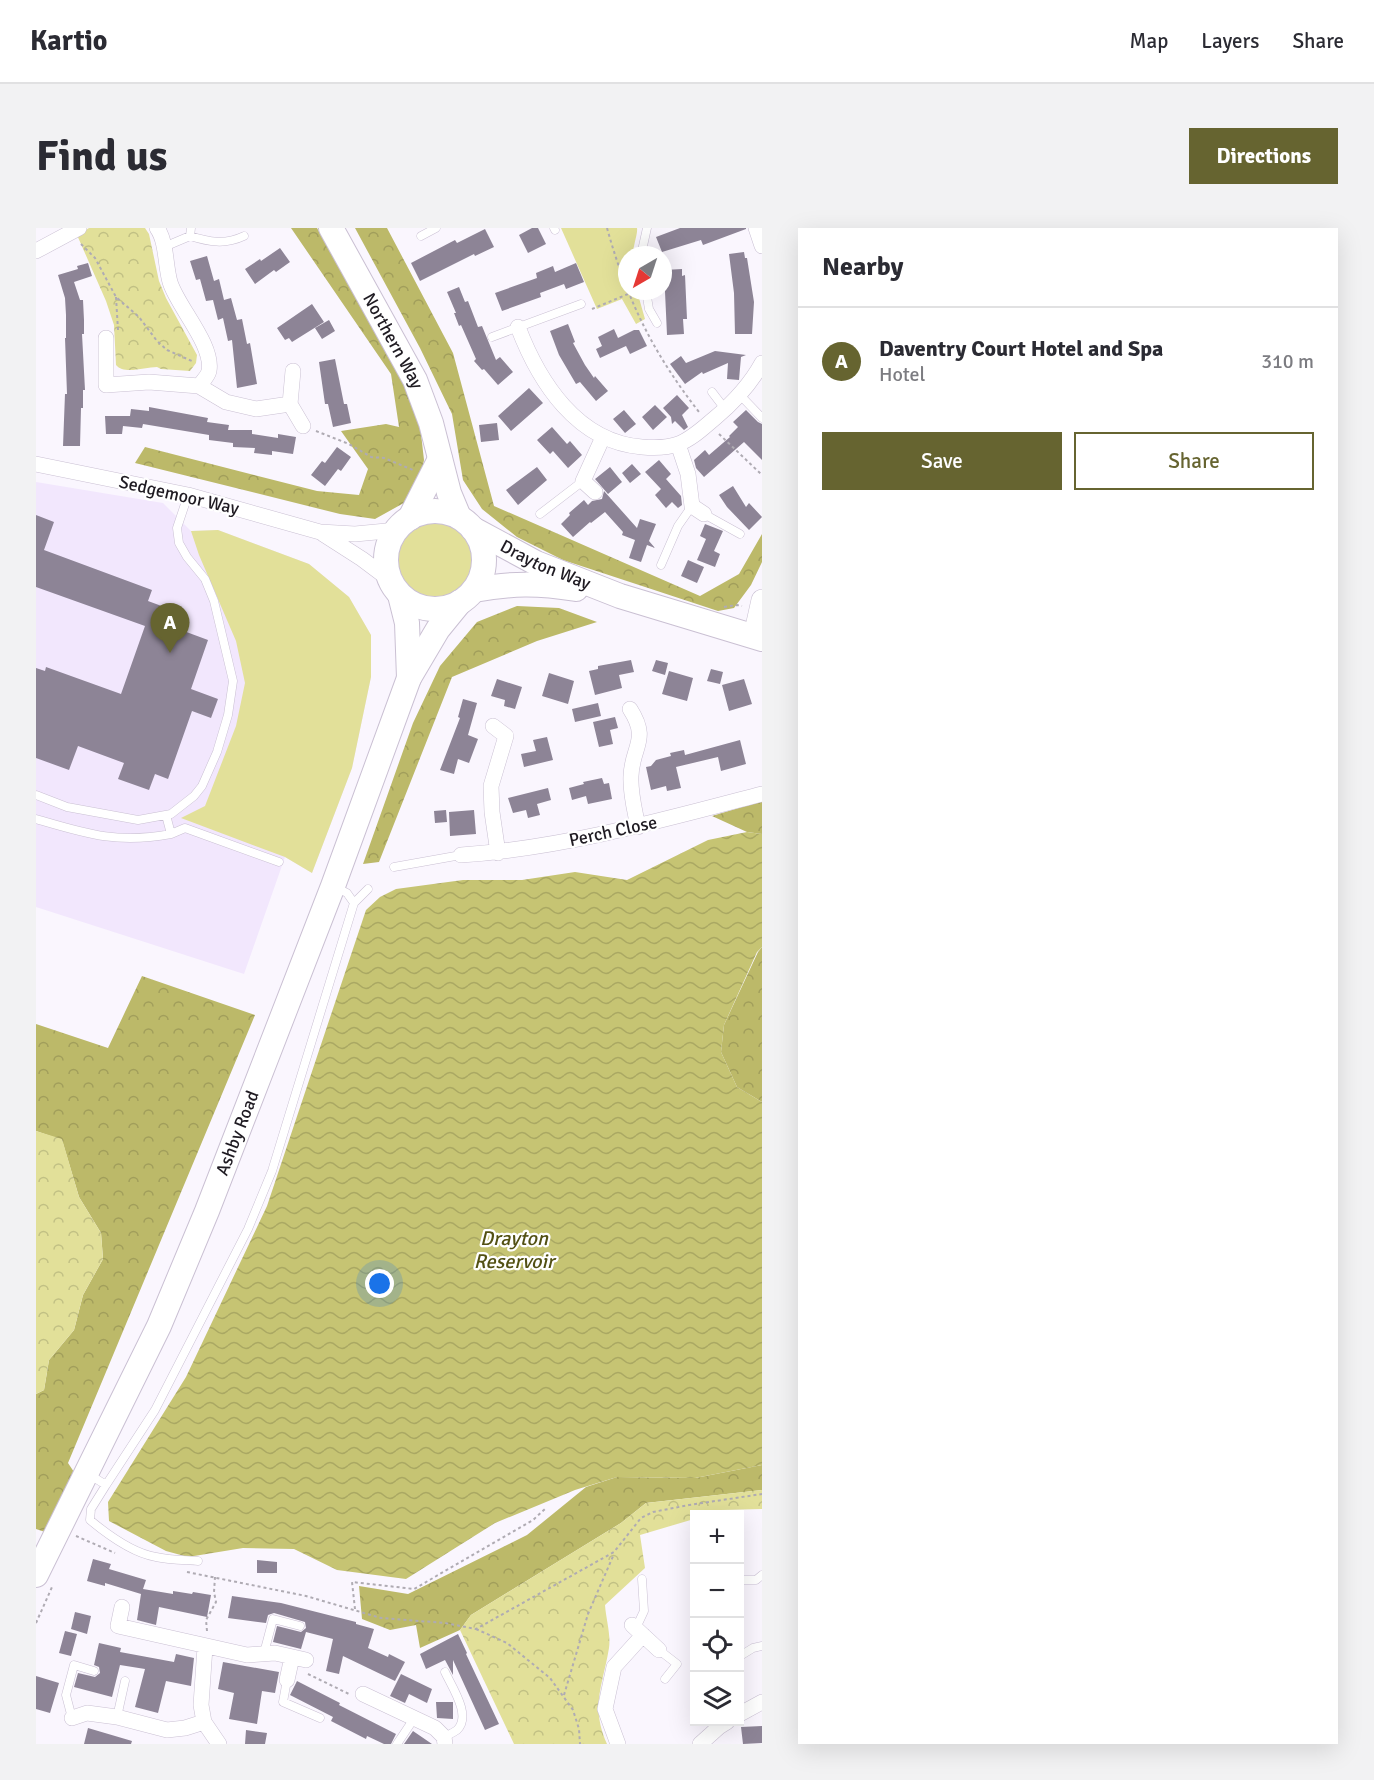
<!DOCTYPE html>
<html lang="en">
<head>
<meta charset="utf-8">
<style>
  :root { --surface:#fff; --page:#f2f2f3; --text:#2b2b33; --muted:#7c7c81; --line:#e1e1e2; --accent:#666430 }
  body { margin:0; font-family:Signika,sans-serif; background:var(--page); color:var(--text) }
  .controls { position:absolute; right:18px; bottom:18px; display:grid; overflow:hidden; border-radius:0px; box-shadow:0 6px 24px #0002 }
  .controls button { width:54px; height:54px; display:grid; place-items:center; padding:0; border:0; border-bottom:2px solid var(--line); background:var(--surface); color:var(--text); font:30px sans-serif }
  .compass { position:absolute; left:582px; top:18px; width:54px; height:54px; border-radius:50%; background:var(--surface); box-shadow:0 6px 24px #0002; rotate:219deg }
  .you { position:absolute; left:344px; top:1056px; width:21px; height:21px; margin:-15px; border:4px solid #fff; border-radius:50%; background:#1a73e8; box-shadow:0 0 0 9px #1a73e833 }
  .badge { display:grid; place-items:center; width:39px; height:39px; border-radius:50%; background:var(--accent); color:#fff; font-size:20px; font-weight:700 }
  .pin { position:absolute; translate:-50% -50px; filter:drop-shadow(0 2px 3px #0008) }
  .pin::after { content:''; position:absolute; top:32px; width:21px; height:18px; background:inherit; clip-path:polygon(0 0,100% 0,50% 100%) }
  .list { margin:0; padding:0; list-style:none }
  h2 { display:flex; justify-content:space-between; align-items:center; height:78px; margin:0; padding:0 24px; font-size:26px }
  h2 small { font-size:20px; font-weight:400; color:var(--muted) }
  .list li { display:grid; grid-template-columns:39px 1fr auto; gap:18px; align-items:center; box-sizing:border-box; height:108px; padding:0 24px; border-top:2px solid var(--line) }
  .list b { display:block; font-size:22px; white-space:nowrap }
  .list p { margin:0; font-size:20px; white-space:nowrap; color:var(--muted) }
  .list em { font-size:20px; font-style:normal; color:var(--muted) }
  .actions { display:flex; gap:12px; padding:18px 24px }
  .actions a { flex:1; padding:14px 0; border:2px solid var(--accent); border-radius:0px; text-align:center; font-size:21px; color:var(--accent) }
  .actions .main { background:var(--accent); color:#fff }
  .icon { flex:none; width:33px; height:33px; fill:none; stroke:currentColor; stroke-width:2; stroke-linecap:round; stroke-linejoin:round }
  .map { position:relative; flex:none; width:726px; height:1516px; overflow:hidden; border-radius:0px }
  header { display:flex; align-items:center; gap:36px; box-sizing:border-box; height:84px; padding:0 30px; background:var(--surface); border-bottom:2px solid var(--line) }
  header strong { font-size:28px }
  nav { display:flex; gap:33px; margin-inline-start:auto; font-size:21px }
  .intro { display:flex; align-items:center; justify-content:space-between; box-sizing:border-box; height:144px; padding:0 36px }
  h1 { margin:0; font-size:42px }
  .button { padding:15px 27px; border-radius:0px; background:var(--accent); color:#fff; font-size:21px; font-weight:700 }
  main { display:flex; gap:36px; padding:0 36px }
  aside { flex:1; background:var(--surface); border-radius:0px; box-shadow:0 6px 24px #0002 }
  .map>svg:first-child { display:block }
  .built { fill:#f2e7fd }
  .grass { fill:#e2e099 }
  .forest { fill:url(#forest-crowns) }
  .park { fill:url(#park-crowns) }
  .water { fill:url(#water-waves) }
  .building { fill:#8d8496 }
  .lines { fill:none; stroke-linecap:round; stroke-linejoin:round }
  .lane-casing { stroke:#cac0d3; stroke-width:9 }
  .street-casing { stroke:#cac0d3; stroke-width:16 }
  .secondary-casing { stroke:#cac0d3; stroke-width:22 }
  .primary-casing { stroke:#cac0d3; stroke-width:26 }
  .path { stroke:#afabb3; stroke-width:2; stroke-dasharray:3 3; stroke-linecap:butt }
  .lane { stroke:#fff; stroke-width:8 }
  .street { stroke:#fff; stroke-width:15 }
  .secondary { stroke:#fff; stroke-width:21 }
  .primary { stroke:#fff; stroke-width:24 }
  .labels { text-anchor:middle; dominant-baseline:central; stroke-width:4.5; stroke-linejoin:round; paint-order:stroke }
  .street-label { font-size:18px; fill:#1f1b22; stroke:#fff }
  .water-label { font-size:20px; font-style:italic; fill:#525013; stroke:#fff }
</style>
</head>
<body>
<header>
<strong>Kartio</strong>
<nav><a>Map</a><a>Layers</a><a>Share</a></nav>
</header>
<div class="intro"><h1>Find us</h1><a class="button">Directions</a></div>
<main>
<div class="map">
<svg width="726" height="1516" viewBox="0 0 726 1516">
  <defs>
    <pattern id="forest-crowns" width="20" height="18" patternUnits="userSpaceOnUse" patternTransform="scale(1.5)"><rect width="20" height="18" fill="#bcb969"/><path d="M2 6a3 3 0 1 1 6 0M12 15a3 3 0 1 1 6 0" fill="none" stroke="#a19e5b"/></pattern>
    <pattern id="park-crowns" width="20" height="18" patternUnits="userSpaceOnUse" patternTransform="scale(1.5)"><rect width="20" height="18" fill="#e2e099"/><path d="M2 6a3 3 0 1 1 6 0M12 15a3 3 0 1 1 6 0" fill="none" stroke="#c1c084"/></pattern>
    <pattern id="water-waves" width="16" height="10" patternUnits="userSpaceOnUse" patternTransform="scale(1.5)"><rect width="16" height="10" fill="#c6c473"/><path d="M0 5q4-4 8 0t8 0" fill="none" stroke="#aaa863"/></pattern>
  </defs>
  <rect width="100%" height="100%" fill="#faf6fe"/>
  <path class="built" d="M0,254l127,21 28,28 27,-1 91,34 40,33 22,38v42l-19,91 -40,105 -27,-16 -41,117 -208,-67z"/>
  <path class="grass" d="M525,0h76c1,6 -4,17 -4,27h-6v36h10l8,28 -9,5 -14,-25 -25,10z
    M361 332a38 38 0 1 1 76 0a38 38 0 1 1-76 0Z
    M182,302l91,34 40,33 22,38v42l-19,91 -40,105 -27,-16 -104,-39 24,-12 31,-80 9,-43 -9,-42 -37,-86 -8,-24z"/>
  <path class="forest" d="M255,0h26l82,146 20,42 5,44 -3,15 -10,24 -36,20 -35,-5 -205,-51 10,-16 172,44 42,4 9,-26 -27,-38 45,-7 13,3 -8,-53z
    M319,0h32l66,125 41,153 206,90 39,-22 23,-40v28l-11,23 -17,23 -16,3 -155,-51 -46,-23 -35,-28 -19,-29 -11,-66 -32,-66z
    M481,378l42,2 38,14 -60,19 -85,36 -73,185 -16,2 50,-141 27,-57 37,-44z
    M726,573v33l-15,-2 -35,-16z
    M726,719v155l-25,-15 -16,-35 3,-27 34,-73z
    M106,748l113,39 -187,448 8,12 -28,58 -12,-4v-135l8,-4 5,-30 25,-30 9,-35 20,-36 -2,-26 -22,-36 -17,-57 -26,-9v-107l72,24z
    M726,1237v25l-116,13 -25,20 -150,92 -11,15 -40,18 -4,-23 -26,5 -28,-11 -3,-33 49,8 119,-59 59,-48 31,-10 78,1z"/>
  <path class="park" d="M53,0h56l4,6 10,47 7,17 31,57 -1,8 -6,8 -29,-2 -4,-2c-12,0 -33,8 -41,-2l-2,-40 -8,-24 -29,-66z
    M0,903l26,8 17,58 22,36 2,26 -20,36 -9,35 -25,30 -5,30 -8,4z
    M726,1262v19l-41,1 -13,4h-14v5l-54,16 5,33 -40,37c1,14 6,30 4,43 -6,37 -19,58 -2,96h-93l-54,-114 11,-15 150,-92 25,-20z"/>
  <path class="water" d="M711,604l15,2v113l-5,5 -33,73 -3,27 16,35 25,15v363l-67,13 -78,-1 -42,13 -80,33 -89,56 -69,-9 -43,-21 -51,-1 -55,9 -22,-6 -57,-30 -1,-19 78,-125 81,-171 99,-296 14,-13 16,-8 67,-9h59l53,-8 52,8 81,-40z"/>
  <path class="building" d="M496,0h6l8,16 -18,9 -9,-18z
    M644,0h66v1l-43,16 -2,-5 -39,12 -6,-15z
    M449,1l9,18 -19,9 -1,-2 -54,27 -9,-18 44,-23 2,3z
    M244,20l10,14 -14,10 -2,-2 -19,14 -10,-15 15,-10 1,2z
    M708,24l1,6h2l7,44 -2,32h-17l-1,-41 -5,-39z
    M171,28l7,25 5,-2 5,21 7,-2 6,22 5,-1 5,25 3,-1 7,41 -20,4 -5,-48 -4,1 -5,-23 -5,2 -5,-20 -7,1 -6,-22 -4,1 -6,-19z
    M52,35l4,13 -18,6 6,18h3l1,20v14h-2l3,56h-2v18h-2l-1,38h-17l2,-52h2l-2,-56h1v-23l-1,-17 -7,-23 20,-6 -1,-3z
    M540,35l8,19 -18,7 -2,-5 -24,9 1,4 -39,14 -7,-18 42,-15 -1,-5 17,-7 2,6z
    M646,41v7l3,-1 2,44h-4l1,15 -17,1 -3,-65z
    M423,59l6,15 3,-1 10,26 4,-1 14,34 4,-3 13,15 -15,13 -14,-16 -2,1 -8,-9 2,-2 -15,-34 -2,1 -5,-13h2l-9,-21z
    M276,76l12,18 -32,20 -3,-4 -4,2 -8,-12z
    M293,92l6,11 -13,8 -7,-11z
    M532,96l7,18 -2,1 12,22 9,13 1,-2 13,15 -12,10 -16,-19 -4,2 -17,-29 -9,-24z
    M578,101l4,9 16,-8h5l8,16 -17,8 -4,-8 -26,12 -4,-9 6,-3 -4,-9z
    M679,123l31,4 -5,2 -2,23 -12,-1 1,-16 -25,11 -1,-2 -17,12 -15,-20 11,-8 5,7z
    M299,131l9,45h3l4,19 -18,4 -5,-23h-3l-6,-42z
    M493,160l14,15 -32,28 -13,-15z
    M641,167l12,13 -7,7 6,12 -4,3 -9,-9 -3,3 -1,-7 -8,-9z
    M619,177l12,12 -14,13 -11,-13z
    M113,179l59,11 -1,4 22,3 -1,5h24v4l26,4v-4l18,3 -3,17 -21,-3v4l-18,-2 1,-5 -22,-1v-4l-24,-3v-5l-66,-11 -1,4 -19,-2 -1,8h-16l-1,-18h25l1,-7 18,2z
    M588,182l12,14 -11,9 -12,-14z
    M710,182l12,12 4,2v36l-18,-18 -40,35 -8,-9 -2,-8 11,-10 4,5 21,-18 -1,-1 9,-9 -5,-5z
    M461,195l2,17 -18,2 -2,-17z
    M516,199l15,17 3,-3 12,14 -14,13 -15,-17 -3,3 -13,-14z
    M301,219l14,10 -10,14 -3,-2 -13,17 -14,-11 11,-14 3,2z
    M623,232l12,14 -5,5 15,17 1,9 -4,3 -6,-6 -6,6 -11,-13 6,-6 -16,-17z
    M596,236l9,10 -11,9 -8,-10z
    M501,239l10,13 -29,25 -12,-15z
    M574,239l12,15 -14,12 -13,-15z
    M697,258l13,21 3,-4 13,14 -13,13 -22,-23 -8,-12z
    M568,263l33,37 3,-9 16,5 -7,17 6,7 -8,-3 -6,17 -12,-4 6,-18 -13,-5 1,-3 -18,-20 -14,11 -1,-1 -17,15 -12,-13 9,-9 -1,-2 15,-13 4,5 4,-4 10,-2z
    M0,287l18,7 -10,28 108,40 -4,11 38,14 -5,15 27,10 -17,49 27,10 -7,19 -19,-7 -24,68 -13,-5 -6,16 -31,-11 6,-16 -46,-17 -9,24 -33,-12v-90l9,3 1,-4 75,27 24,-68 -109,-39z
    M669,296l18,7 -9,20 6,3 -5,13 -18,-7 9,-21 -6,-3z
    M652,332l16,7 -7,16 -16,-7z
    M595,432l3,12 -15,3 3,13 -27,7 -6,-24 9,-2v-3z
    M620,432l12,3 -3,12 -13,-4z
    M675,441l12,3 -3,12 -13,-3z
    M633,443l24,7 -6,23 -25,-7z
    M513,445l25,8 -6,23 -26,-8z
    M461,451l25,8 -7,22 -11,-3 1,-6 -14,-4z
    M708,451l8,25 -23,7 -7,-26z
    M427,471l14,4 -9,32 10,4 -9,24 -11,-4 -4,15 -14,-4 20,-52 -2,-1z
    M562,475l3,13 -26,6 -3,-13z
    M579,489l3,11 -8,2 3,14 -14,3 -6,-25z
    M511,509l6,23 -29,7 -3,-13 15,-3 -3,-11z
    M704,512l6,24 -25,7 -3,-14 -42,10 5,21 -14,3 -1,-5 -15,4 -5,-23 5,-1 5,-6 15,-4 -1,-3 14,-3 1,5z
    M566,550l2,6 5,-1 3,16 -24,5 -2,-8 -14,4 -3,-12 15,-4 -1,-2z
    M512,560l3,12 -14,4 3,11 -12,3 -2,-8 -13,3 -5,-15z
    M410,582l1,12 -12,1 -1,-12z
    M438,582l2,24 -26,2 -1,-24z
    M57,1331l18,5 -2,5 37,11 -3,9 30,5v-3l19,3 1,-2 18,3 -4,22 -48,-10 -3,18 -19,-5 4,-26 -36,-11v3l-18,-5z
    M221,1332l20,2v11h-20z
    M196,1368l49,7 75,19v2l18,5 -6,19 20,9 1,-3 16,8 -10,19 -52,-25 -4,18 -13,-3 7,-32 -27,-7 -5,17 -28,-7 4,-16 24,6 5,-4 -1,-6 -31,-9 -6,2 -2,8 -38,-5z
    M39,1384l16,4 -4,18 -16,-5z
    M29,1403l12,3 -6,22 -12,-3z
    M422,1406l9,19 -1,1 33,70 -14,6 -32,-70v15l-8,-15 -19,9 -6,-15z
    M63,1415l22,5 -1,4 54,10 2,-8 18,4 -3,28 -25,-5 -8,32 -23,-6 10,-38 -25,-4 -8,32 -38,-10 4,-14 17,4 5,-4 -1,-6 -5,-2z
    M187,1434l56,10 -4,21 -13,-2 -5,33 -28,-5 5,-26 -16,-4z
    M365,1446l31,15 -5,14 -18,-9 -4,9 -15,-7z
    M0,1448l23,7 -9,30 -14,-4z
    M261,1453l43,22 -1,2 57,29 -5,10h-7l-17,-8 -1,3 -35,-18 2,-4 -43,-22z
    M400,1474h17v17l-16,-1z
    M726,1498v17l-19,1 -2,-17z
    M52,1500l44,13 -1,3h-47z
    M210,1502l21,3 -2,11h-20z
    M377,1503l19,13h-28z"/>
  <g class="lines">
    <g class="lane-casing">
      <path id="lane" d="M518,0l1,2
        M154,8c19,6 35,9 54,0
        M385,8l15,-8
        M128,19l26,-11 1,-8
        M605,27l6,-27
        M610,63l3,18 8,14
        M456,109l89,-33
        M676,164l13,17
        M704,167l22,23
        M504,286l43,-33
        M668,286l36,20
        M625,337l17,-39 14,-20
        M0,567l31,12 71,13 33,-6 23,-18 8,-10 15,-34 11,-37 5,-34 -19,-80 -9,-22 -18,-22 -8,-14 -2,-15 11,-33
        M0,591c51,15 81,25 135,15l-5,-19
        M135,606l14,-6 94,34
        M358,639l67,-12
        M318,675l14,-14
        M54,1247l16,10 49,-75 93,-181 24,-58 82,-268 -7,-10 -10,-5
        M70,1257l-15,24 -1,11c18,15 42,33 66,37 13,3 28,3 42,4
        M704,1352h16l6,-5
        M600,1400l8,-17 -2,-32
        M623,1422l18,14 -12,15
        M228,1425l9,-34 27,7
        M704,1428l13,-8 9,-2
        M251,1452l-4,22 37,16
        M81,1489l8,-36
        M36,1490l-6,-23 8,-30 20,6
        M408,1509c4,-2 9,-4 13,-7 15,-14 -5,-43 -12,-58
        M361,1516l18,-27"/>
    </g>
    <g class="street-casing">
      <path id="street" d="M121,0c10,14 8,37 13,54 7,24 44,63 39,89 -1,5 -7,11 -10,15
        M720,0l6,18
        M0,23l43,-23
        M482,99c21,55 59,115 124,120 12,1 25,1 36,-3 14,-5 26,-17 37,-26 19,-16 35,-33 47,-55
        M70,110v47l43,-3 50,4 27,16 30,7 34,-5 13,22
        M254,176l3,-33
        M642,216l10,30 4,32 12,8
        M0,236l152,31 132,37 35,2 42,-4
        M559,264l-12,-11 20,-44
        M287,306l39,25 28,21
        M594,481c20,31 2,37 1,67 -1,17 4,35 7,51
        M457,498l13,10 -15,50 1,26 6,41
        M425,627c102,-7 202,-35 301,-61
        M86,1379l-4,19 129,29 28,-2 31,7
        M596,1397l27,25
        M169,1419l-4,58 3,17 15,22
        M251,1452l5,-23
        M327,1466l72,34 9,9 1,7
        M704,1486l22,-12
        M36,1490l15,-5 30,4 50,13 18,-2 19,-6
        M582,1516l-13,-35 9,-42 29,-32
        M664,1516l19,-17 8,-5"/>
    </g>
    <g class="secondary-casing">
      <path id="secondary" d="M718,408l8,-36"/>
    </g>
    <g class="primary-casing">
      <g id="primary">
        <path id="s1" d="M295,0l84,152 16,43 18,70 10,24"/>
        <circle cx="399" cy="332" r="49"/>
        <path d="M374,290l30,-59"/>
        <path id="s2" d="M437,301l63,34 84,33 142,43"/>
        <path d="M438,362c38,-7 64,-7 102,-1"/>
        <path d="M364,367l7,28 2,55"/>
        <path id="s3" d="M0,1347l123,-249 48,-115 126,-325 76,-208 29,-49 22,-27"/>
      </g>
    </g>
    <path class="path" d="M571,0c20,72 46,125 92,184
      M45,16l14,14 21,39 23,20 18,24 10,9 27,12
      M80,69l2,33
      M556,81l36,-15
      M280,203l33,13 22,13 13,1 29,12
      M683,206l43,41
      M688,379l13,-2 5,1
      M40,1308l39,17
      M151,1344l119,24 75,22 64,5 31,6 138,-77 27,-34 12,-6 36,-7 73,-11
      M319,1381l-3,-27 62,7 119,-69 12,-11
      M0,1395l16,-36
      M440,1401l31,14 43,35 23,32 6,19 1,15
      M171,1403l-1,-11 10,-18 -2,-10 1,-15
      M272,1446l41,20
      M528,1467l24,-81 26,-60"/>
    <use href="#lane" class="lane"/>
    <use href="#street" class="street"/>
    <use href="#secondary" class="secondary"/>
    <use href="#primary" class="primary"/>
  </g>
  <g class="labels">
    <g class="street-label">
      <text stroke="none"><textPath href="#s1" startOffset="129">Northern Way</textPath></text>
      <text transform="translate(143 267) rotate(13)">Sedgemoor Way</text>
      <text stroke="none"><textPath href="#s2" startOffset="81">Drayton Way</textPath></text>
      <text transform="translate(577 603) rotate(-12)">Perch Close</text>
      <text stroke="none"><textPath href="#s3" startOffset="486">Ashby Road</textPath></text>
    </g>
    <g class="water-label">
      <text x="478" y="1010">Drayton<tspan x="478" dy="23">Reservoir</tspan></text>
    </g>
  </g>
</svg>
<div class="controls">
<button>+</button>
<button>−</button>
<button><svg class="icon" aria-label="locate" viewBox="0 0 24 24"><circle cx="12" cy="12" r="6"/><path d="M12 2v4M12 18v4M2 12h4M18 12h4"/></svg></button>
<button><svg class="icon" aria-label="layers" viewBox="0 0 24 24"><path d="M12 4l9 5-9 5-9-5zM3 14l9 5 9-5"/></svg></button>
</div>
<svg class="compass" viewBox="-18 -18 36 36"><path d="M0-13l5 13h-10z" fill="#e53935"/><path d="M0 13l5-13h-10z" fill="#7c7c81"/></svg>
<div class="you"></div>
<div class="pin badge" style="left:134px;top:425px">A</div>
</div>
<aside>
<h2>Nearby<small></small></h2>
<ul class="list">
<li><span class="badge">A</span><div><b>Daventry Court Hotel and Spa</b><p>Hotel</p></div><em>310 m</em></li>
</ul>
<div class="actions"><a class="main">Save</a><a>Share</a></div>
</aside>
</main>
</body>
</html>
